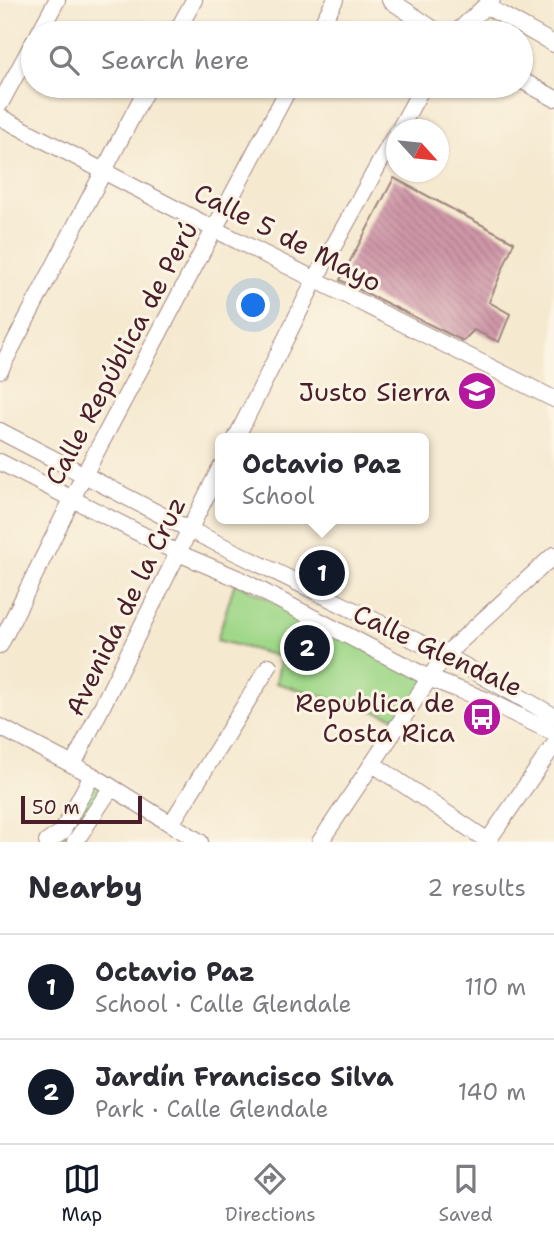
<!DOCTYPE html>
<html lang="en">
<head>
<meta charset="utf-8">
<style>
  :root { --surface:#fff; --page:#f2f2f3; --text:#2b2b33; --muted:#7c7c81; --line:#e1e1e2; --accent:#111827 }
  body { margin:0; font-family:"Shantell Sans",sans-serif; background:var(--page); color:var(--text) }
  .compass { position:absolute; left:386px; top:119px; width:63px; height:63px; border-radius:50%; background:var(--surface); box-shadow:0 2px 5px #0004; rotate:117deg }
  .scale { position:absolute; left:21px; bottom:18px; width:121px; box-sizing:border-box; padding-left:7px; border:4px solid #4a1f2b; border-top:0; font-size:19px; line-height:24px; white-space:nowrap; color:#4a1f2b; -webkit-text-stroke:5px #fcf5e5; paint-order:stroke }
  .you { position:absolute; left:254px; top:306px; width:24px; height:24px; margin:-18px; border:5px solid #fff; border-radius:50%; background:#1a73e8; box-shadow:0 0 0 10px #1a73e833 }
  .badge { display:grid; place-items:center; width:46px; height:46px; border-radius:50%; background:var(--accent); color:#fff; font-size:23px; font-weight:700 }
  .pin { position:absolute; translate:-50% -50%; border:4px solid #fff; box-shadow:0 2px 7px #0006 }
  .popup { position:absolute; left:215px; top:433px; width:214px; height:91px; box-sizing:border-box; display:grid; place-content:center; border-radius:10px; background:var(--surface); filter:drop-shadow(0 2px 5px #0005); font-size:23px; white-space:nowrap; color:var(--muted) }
  .popup b { font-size:26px; color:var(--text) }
  .popup::after { content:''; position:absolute; left:50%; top:100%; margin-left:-14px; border:14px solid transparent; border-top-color:var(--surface) }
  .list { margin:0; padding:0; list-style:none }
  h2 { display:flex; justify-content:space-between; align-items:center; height:91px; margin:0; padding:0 28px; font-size:30px }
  h2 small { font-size:23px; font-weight:400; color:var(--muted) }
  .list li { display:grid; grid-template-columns:46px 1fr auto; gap:21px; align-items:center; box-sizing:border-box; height:105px; padding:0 28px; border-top:2px solid var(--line) }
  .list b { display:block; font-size:26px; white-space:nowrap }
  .list p { margin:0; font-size:23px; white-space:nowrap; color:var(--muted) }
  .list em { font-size:23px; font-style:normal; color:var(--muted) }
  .icon { flex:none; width:38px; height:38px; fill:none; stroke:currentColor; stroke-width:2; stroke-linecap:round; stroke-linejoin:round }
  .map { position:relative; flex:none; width:554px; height:842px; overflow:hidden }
  .search { position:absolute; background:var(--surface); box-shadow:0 2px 5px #0004; left:21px; right:21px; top:21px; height:77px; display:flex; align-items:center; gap:18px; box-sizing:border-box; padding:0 24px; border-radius:38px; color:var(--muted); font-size:26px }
  .sheet { height:301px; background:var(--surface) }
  nav { display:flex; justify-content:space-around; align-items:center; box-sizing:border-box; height:98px; border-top:2px solid var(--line); background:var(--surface); font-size:19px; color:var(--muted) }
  nav a { display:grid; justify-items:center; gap:4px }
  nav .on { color:var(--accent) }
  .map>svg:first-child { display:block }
  .park { fill:#a0d88a; stroke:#757c5a; stroke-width:2 }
  .building { fill:url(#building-back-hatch) }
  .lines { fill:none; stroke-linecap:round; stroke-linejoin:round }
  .minor-casing { stroke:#a0847e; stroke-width:18 }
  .minor { stroke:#fff; stroke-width:16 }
  .labels { text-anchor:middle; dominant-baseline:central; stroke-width:6; stroke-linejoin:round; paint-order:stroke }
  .street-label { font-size:26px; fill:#4a1f2b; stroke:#fcf5e5 }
  .poi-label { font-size:26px; fill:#4a1f2b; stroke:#fcf5e5; text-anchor:end }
</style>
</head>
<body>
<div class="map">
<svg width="554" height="842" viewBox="0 0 554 842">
  <defs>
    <pattern id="building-back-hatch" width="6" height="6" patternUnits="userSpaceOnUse" patternTransform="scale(1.75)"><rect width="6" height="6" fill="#cf97a8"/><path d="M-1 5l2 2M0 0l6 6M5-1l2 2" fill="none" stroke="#aa7b89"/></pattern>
  </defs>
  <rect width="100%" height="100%" fill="#fcf5e5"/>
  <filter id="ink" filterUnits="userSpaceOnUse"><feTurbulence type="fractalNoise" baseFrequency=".0143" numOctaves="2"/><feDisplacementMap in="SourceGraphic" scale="14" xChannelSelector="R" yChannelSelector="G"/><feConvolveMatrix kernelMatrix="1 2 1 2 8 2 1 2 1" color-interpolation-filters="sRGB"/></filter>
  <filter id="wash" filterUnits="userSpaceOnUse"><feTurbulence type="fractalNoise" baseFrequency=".00686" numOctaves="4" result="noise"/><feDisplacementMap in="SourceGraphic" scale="28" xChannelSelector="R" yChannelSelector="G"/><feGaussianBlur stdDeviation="1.57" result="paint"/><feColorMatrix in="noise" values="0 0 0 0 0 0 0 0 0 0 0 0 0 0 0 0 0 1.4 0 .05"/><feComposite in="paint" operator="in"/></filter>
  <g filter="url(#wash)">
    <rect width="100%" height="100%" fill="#f5e9d0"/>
    <path class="park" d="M235,582l193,98 -26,39 -126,-36 5,-26 -64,-17z
      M97,778l12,9 -38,55h-24z"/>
    <g id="blocks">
      <path class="building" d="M394,178l120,64 -25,60 21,12 -11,28 -25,-12 -11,11 -123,-61z"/>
    </g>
  </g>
  <g filter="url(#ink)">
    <use href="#blocks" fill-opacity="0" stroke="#a0847e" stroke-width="2"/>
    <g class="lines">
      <g class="minor-casing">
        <path id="minor" d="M390,0l49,33
          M486,6l68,38
          M39,33l18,-33
          M176,33l18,-33
          M317,33l18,-33
          M456,33l36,-33
          M521,80l33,18
          M0,104l33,-61
          M0,117l214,112 340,170
          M399,130l24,-44
          M0,370l148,-284
          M0,431l190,99 255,125 109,61
          M236,438l80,-160 80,-145
          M0,462l178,91 59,25 194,101 55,21 68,33
          M0,645l84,-170 206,-389
          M0,727l92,48 108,67
          M373,764l115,77
          M73,765l147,-297
          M171,824l98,-158
          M47,842l15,-10 30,-57
          M75,842l36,-54
          M320,842l125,-187 109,-100
          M487,842l67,-97"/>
      </g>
      <use href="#minor" class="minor"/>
    </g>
  </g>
  <defs>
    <g id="school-disc" transform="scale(2.0125)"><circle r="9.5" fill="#b5179e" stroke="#fcf5e5"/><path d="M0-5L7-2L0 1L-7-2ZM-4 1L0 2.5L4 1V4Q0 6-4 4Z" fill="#fff"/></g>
    <g id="bus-disc" transform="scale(2.0125)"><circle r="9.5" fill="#b5179e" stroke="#fcf5e5"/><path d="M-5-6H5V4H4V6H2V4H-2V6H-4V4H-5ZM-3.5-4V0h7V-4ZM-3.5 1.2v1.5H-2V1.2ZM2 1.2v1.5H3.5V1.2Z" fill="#fff"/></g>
  </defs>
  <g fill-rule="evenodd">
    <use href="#school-disc" x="477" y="391"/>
    <use href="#bus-disc" x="482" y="717"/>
  </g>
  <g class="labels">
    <g class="street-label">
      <text transform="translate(288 237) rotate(27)">Calle 5 de Mayo</text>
      <text transform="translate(121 353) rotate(-62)">Calle República de Perú</text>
      <text transform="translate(125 606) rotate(-64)">Avenida de la Cruz</text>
      <text transform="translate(438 650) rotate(25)">Calle Glendale</text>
    </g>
    <g class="poi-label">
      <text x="450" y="391">Justo Sierra</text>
      <text x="455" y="702">Republica de<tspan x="455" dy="30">Costa Rica</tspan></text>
    </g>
  </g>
</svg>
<svg class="compass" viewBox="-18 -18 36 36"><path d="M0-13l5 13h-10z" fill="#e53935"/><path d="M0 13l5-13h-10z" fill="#7c7c81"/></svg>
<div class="scale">50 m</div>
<div class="you"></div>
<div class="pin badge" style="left:322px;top:573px">1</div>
<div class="popup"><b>Octavio Paz</b>School</div>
<div class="pin badge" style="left:307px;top:648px">2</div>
<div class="search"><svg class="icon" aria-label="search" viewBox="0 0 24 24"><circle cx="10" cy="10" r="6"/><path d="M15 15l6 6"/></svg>Search here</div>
</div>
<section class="sheet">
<h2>Nearby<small>2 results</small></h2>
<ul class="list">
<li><span class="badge">1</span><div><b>Octavio Paz</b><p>School · Calle Glendale</p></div><em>110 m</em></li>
<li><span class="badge">2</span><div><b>Jardín Francisco Silva</b><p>Park · Calle Glendale</p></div><em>140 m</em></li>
</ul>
</section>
<nav>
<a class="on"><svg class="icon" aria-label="map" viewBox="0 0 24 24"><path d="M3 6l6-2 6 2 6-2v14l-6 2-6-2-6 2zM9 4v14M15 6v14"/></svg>Map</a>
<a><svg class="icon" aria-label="directions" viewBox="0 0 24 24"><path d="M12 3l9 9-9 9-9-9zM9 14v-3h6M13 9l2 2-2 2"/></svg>Directions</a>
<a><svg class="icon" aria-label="saved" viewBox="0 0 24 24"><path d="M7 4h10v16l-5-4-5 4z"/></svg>Saved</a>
</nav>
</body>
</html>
